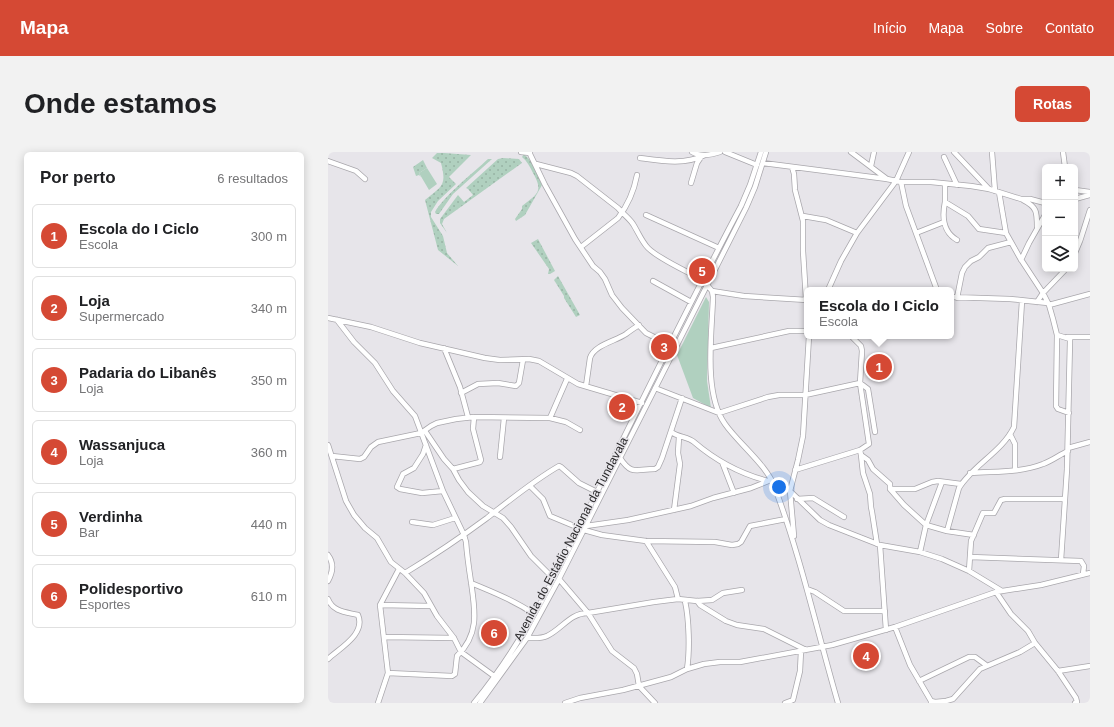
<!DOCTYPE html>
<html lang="pt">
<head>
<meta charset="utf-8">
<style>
  :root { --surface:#fff; --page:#f2f2f2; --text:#202124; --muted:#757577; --line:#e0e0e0; --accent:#d54934 }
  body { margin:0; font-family:Helvetica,sans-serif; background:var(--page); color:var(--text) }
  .controls { position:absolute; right:12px; top:12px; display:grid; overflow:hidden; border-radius:6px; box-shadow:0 2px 10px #0003 }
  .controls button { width:36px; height:36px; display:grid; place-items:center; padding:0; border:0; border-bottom:1px solid var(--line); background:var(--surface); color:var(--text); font:20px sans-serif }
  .you { position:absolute; left:451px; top:335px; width:14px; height:14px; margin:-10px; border:3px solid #fff; border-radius:50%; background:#1a73e8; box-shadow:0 0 0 6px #1a73e833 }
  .badge { display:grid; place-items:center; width:26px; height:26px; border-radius:50%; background:var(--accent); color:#fff; font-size:13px; font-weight:700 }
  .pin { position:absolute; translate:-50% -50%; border:2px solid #fff; box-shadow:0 1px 4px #0006 }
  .popup { position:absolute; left:476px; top:135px; width:150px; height:52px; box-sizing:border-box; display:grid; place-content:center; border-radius:6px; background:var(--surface); filter:drop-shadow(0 1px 3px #0005); font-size:13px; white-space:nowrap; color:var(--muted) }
  .popup b { font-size:15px; color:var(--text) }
  .popup::after { content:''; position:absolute; left:50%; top:100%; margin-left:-8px; border:8px solid transparent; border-top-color:var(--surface) }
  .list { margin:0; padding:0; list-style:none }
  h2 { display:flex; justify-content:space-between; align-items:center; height:52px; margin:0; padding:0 16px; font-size:17px }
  h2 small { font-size:13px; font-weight:400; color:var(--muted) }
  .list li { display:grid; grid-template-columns:26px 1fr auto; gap:12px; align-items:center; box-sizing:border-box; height:64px; margin:0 8px 8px; padding:0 8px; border:1px solid var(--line); border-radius:6px }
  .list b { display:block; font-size:15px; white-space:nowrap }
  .list p { margin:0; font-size:13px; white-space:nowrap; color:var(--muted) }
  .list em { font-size:13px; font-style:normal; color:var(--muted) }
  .icon { flex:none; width:22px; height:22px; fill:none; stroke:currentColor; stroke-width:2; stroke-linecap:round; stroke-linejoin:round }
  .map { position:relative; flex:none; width:762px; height:551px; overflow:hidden; border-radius:6px }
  header { display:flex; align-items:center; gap:24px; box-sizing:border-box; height:56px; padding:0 20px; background:var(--accent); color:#fff }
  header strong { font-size:19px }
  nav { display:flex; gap:22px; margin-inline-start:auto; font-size:14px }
  .intro { display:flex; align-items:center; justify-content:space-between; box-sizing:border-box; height:96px; padding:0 24px }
  h1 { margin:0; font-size:28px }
  .button { padding:10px 18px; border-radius:6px; background:var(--accent); color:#fff; font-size:14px; font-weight:700 }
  main { display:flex; gap:24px; padding:0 24px }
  aside { flex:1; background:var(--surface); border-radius:6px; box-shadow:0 2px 10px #0003 }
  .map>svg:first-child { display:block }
  .grass { fill:#b0d0bf }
  .garden { fill:url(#garden-dots) }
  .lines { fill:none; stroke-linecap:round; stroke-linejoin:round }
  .minor-casing { stroke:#a9a7ac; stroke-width:6 }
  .minor { stroke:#fff; stroke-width:4.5 }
  .labels { text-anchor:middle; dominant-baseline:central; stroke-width:3; stroke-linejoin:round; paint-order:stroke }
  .street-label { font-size:12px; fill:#29282a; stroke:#e7e5ea }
</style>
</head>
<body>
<header>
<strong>Mapa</strong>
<nav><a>Início</a><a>Mapa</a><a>Sobre</a><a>Contato</a></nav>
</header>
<div class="intro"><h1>Onde estamos</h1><a class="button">Rotas</a></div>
<main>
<aside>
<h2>Por perto<small>6 resultados</small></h2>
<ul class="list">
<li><span class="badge">1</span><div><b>Escola do I Ciclo</b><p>Escola</p></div><em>300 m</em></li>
<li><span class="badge">2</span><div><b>Loja</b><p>Supermercado</p></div><em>340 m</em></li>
<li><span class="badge">3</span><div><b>Padaria do Libanês</b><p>Loja</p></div><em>350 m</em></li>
<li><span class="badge">4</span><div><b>Wassanjuca</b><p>Loja</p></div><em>360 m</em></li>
<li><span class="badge">5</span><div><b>Verdinha</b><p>Bar</p></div><em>440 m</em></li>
<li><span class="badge">6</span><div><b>Polidesportivo</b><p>Esportes</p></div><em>610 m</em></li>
</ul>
</aside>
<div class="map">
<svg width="762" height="551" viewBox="0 0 762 551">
  <defs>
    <pattern id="garden-dots" width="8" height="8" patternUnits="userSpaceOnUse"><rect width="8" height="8" fill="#b0d0bf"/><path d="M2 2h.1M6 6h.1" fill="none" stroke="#97b3a4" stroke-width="1.8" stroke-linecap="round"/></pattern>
  </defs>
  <rect width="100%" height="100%" fill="#e7e5ea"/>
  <path class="grass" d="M99,16l10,16 -8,6 -10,-17z
    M378,145l3,5 -2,79 4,27 -18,-10 -16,-43z
    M159,469l20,13 -7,10 -20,-12z"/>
  <path class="garden" d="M109,1h7l27,2 -22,22 7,7 -18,17 -7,11v5l12,19 4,17 11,13 -20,-16 -13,-50c17,-14 22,-14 16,-37l-9,-5z
    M196,2l10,10 8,21 -17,30 -9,6 -1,-2 7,-10v-3c15,-12 22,-14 11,-33 -3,-6 -6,-12 -11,-16z
    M175,6l16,1 3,4 -78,56 -2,5 5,9 -7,-10v-4l18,-24 6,7 9,-7 -5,-6 -2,-1 32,-29z
    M160,7h4l-39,35 -14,20h-3l-1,-2c8,-15 39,-40 53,-53z
    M95,8l4,8 -8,5 2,4 -2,-2 -3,1 -3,-9z
    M210,87l17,32 -5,3h-2l1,-5 -18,-26z
    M230,124l22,39 -4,2 -12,-19v-2l-10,-16z"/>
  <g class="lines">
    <g class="minor-casing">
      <path id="minor" d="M193,0l9,1
        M201,0l16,33 30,54 18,27 7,6 5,7 7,16 10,13 24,25 24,12
        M364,0c9,5 18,3 28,0
        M397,0l32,13
        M523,0l36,27
        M626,0l35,37
        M664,0l3,39
        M735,0l2,15
        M616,5l13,28
        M312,6c22,3 45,7 65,-3
        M0,9l28,10 9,8
        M435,11l124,16 14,3h30l40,4 18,3 32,10h9l15,4
        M208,12l35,9 6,3 41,32c5,6 11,10 15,16 5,8 9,18 15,24 11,11 40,24 55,32
        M543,14l3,-14
        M464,15l2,7 1,16 8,31v30l3,48
        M573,30l5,24 31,84
        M363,31l6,-20 4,-6
        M617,32v18l23,14 11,13 27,4
        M747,38l15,2
        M671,40l7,41 14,25 23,35 6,12 4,14 4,16 -1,71 2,3 11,4
        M747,47l15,-4
        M695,48c14,7 14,12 14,27
        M617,50c-3,14 -2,30 12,38
        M318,63l73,33
        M475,64l23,4 31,13
        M588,81l28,-11
        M253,95l37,-29c10,-13 16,-27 19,-43
        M747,101l5,-12 10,-31
        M693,108l8,-17 16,-28
        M325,129l38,21
        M379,133l5,6 1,6c-1,36 -10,96 12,127 14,20 42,41 50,64 26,70 42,143 63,215
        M500,138l13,-29 16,-28 39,-52 13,-29
        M384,139l32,5 63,4
        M623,145l59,2 38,4
        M629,146l5,-25 3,-6 6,-6 8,-4 9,-9 23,-6
        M709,150l6,-9 23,-24
        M721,153l41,-11
        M0,166l43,9 49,16 65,15 15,2 29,-1 10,2 39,23 64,19
        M9,168l17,22 21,21 18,28 22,25 28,75 21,44 2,7c1,13 3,27 5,40 4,28 9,52 -14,74l-2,18 -3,2 -64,-3
        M729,183l13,4v2l-3,128 -6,91
        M739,185h23
        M116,196l16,39 8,30
        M383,196l78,-17h18
        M258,234l4,-28c4,-13 26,-17 36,-24 4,-3 8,-6 13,-9
        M327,236l64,25 49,-16 11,-2h26l55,-12 8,6 7,43
        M133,241l17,-9 20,-1 18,3 3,-3 4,-23
        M222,266l17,-39
        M97,279l19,28 9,10 6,11 9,12 15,14 20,12 8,9 20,29 22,22
        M343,280c7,5 17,5 23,10 21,18 47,32 74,39
        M682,282l5,10v26
        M0,293l18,56 8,14 11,13 12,10 14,24 14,11 19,20 13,23 17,22 7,14 33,24
        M98,293l-3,9 -9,14 -11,6 -6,13 3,2 22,4 21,-2
        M740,296l22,-6
        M532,298l1,5 7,5 5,9 17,15v5l14,16 22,20 21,6 27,4
        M533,303l2,18 7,21 1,13 1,5 5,32
        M4,304l28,3 4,-2 7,-10 7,-5 43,-9 10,-7 6,-3 19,-4 18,-2 76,1 16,4 14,8
        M172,305l4,-39
        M292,306c12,18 16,11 35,11l3,-2 4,-9 20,-60
        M394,310l12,31
        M125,317l27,-7 1,-2 -8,-31 1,-12
        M467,318l65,-20 9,-6 -9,-61 2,-32 -1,-5 -10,-10
        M642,321c25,-2 50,0 73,-9 9,-3 16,-9 25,-13
        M202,334l13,13 7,17 29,12
        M447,334l15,5 30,29 9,5 51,20 40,7 22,7 27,12 33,20
        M562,337h25l17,-7 6,-1 23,3
        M469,347l16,-1 31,19
        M346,358l6,-46 -2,-11 1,-16
        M84,370l21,3 22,-7
        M258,374l42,-6 63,-14 22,-8 38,-10 20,-8
        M256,378l18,5 44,6 69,1 17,3 6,-1 3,-2 9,-16 36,-7
        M619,379l12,-43c14,-23 43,-36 55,-61l8,-126
        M466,384l-4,-45 8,-31 5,-24 6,-100
        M318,389l29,46 3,12
        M552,393l6,85
        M592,400l6,-27 16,-43
        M0,403c6,8 5,17 0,26
        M642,405l111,4 3,5 -1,8
        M641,419l2,-30 12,-28h11l7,-13 4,-1h59
        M77,421c28,-17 55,-35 82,-55 23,-18 46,-37 72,-52l2,1 18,16 18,9
        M231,427l29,34 24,38 22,17 3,6 2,12 16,17
        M143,431c22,9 44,18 63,31
        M479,437l8,3 29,19h41
        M668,440l15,22 17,17 7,12 23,28 18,27 1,4 -2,1
        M0,447c5,13 18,13 30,16 8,19 -18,33 -30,44
        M357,449c4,18 5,49 2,68
        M369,449l3,4 26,16 11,4 27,4 42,21
        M52,453l51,1
        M567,475l15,38 21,36v2
        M56,485l70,1
        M199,486c6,0 14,1 20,-2 15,-7 23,-23 41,-23l66,-11 24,-3 19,2 15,-1 11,-7 19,-3
        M730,519l32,-5
        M591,529l50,-24h6l11,8
        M603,549l4,1 11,-1 7,-2 27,-30 40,-17 15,-9
        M50,551l10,-30 -8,-68 19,-36
        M146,551c52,-63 87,-138 123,-211 47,-96 94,-192 144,-286l9,-21 11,-33
        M152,551l47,-65 32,-59 187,-371 9,-21 11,-35
        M237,551l15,-5 43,-8 48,-13 16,-8 17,-5 16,-2h20l92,-17 63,-18 101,-35 45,-7 49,-12
        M457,551l8,-3 7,-29 1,-20"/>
    </g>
    <use href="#minor" class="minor"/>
  </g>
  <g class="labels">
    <g class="street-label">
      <text transform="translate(243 387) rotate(-62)">Avenida do Estádio Nacional da Tundavala</text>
    </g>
  </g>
</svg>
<div class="controls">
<button>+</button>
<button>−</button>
<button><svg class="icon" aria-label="layers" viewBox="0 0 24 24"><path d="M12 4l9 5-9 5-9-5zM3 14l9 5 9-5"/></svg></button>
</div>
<div class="you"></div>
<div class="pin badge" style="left:551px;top:215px">1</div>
<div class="popup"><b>Escola do I Ciclo</b>Escola</div>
<div class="pin badge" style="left:294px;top:255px">2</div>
<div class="pin badge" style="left:336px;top:195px">3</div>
<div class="pin badge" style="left:538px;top:504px">4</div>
<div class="pin badge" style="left:374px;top:119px">5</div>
<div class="pin badge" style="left:166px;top:481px">6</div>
</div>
</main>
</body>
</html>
